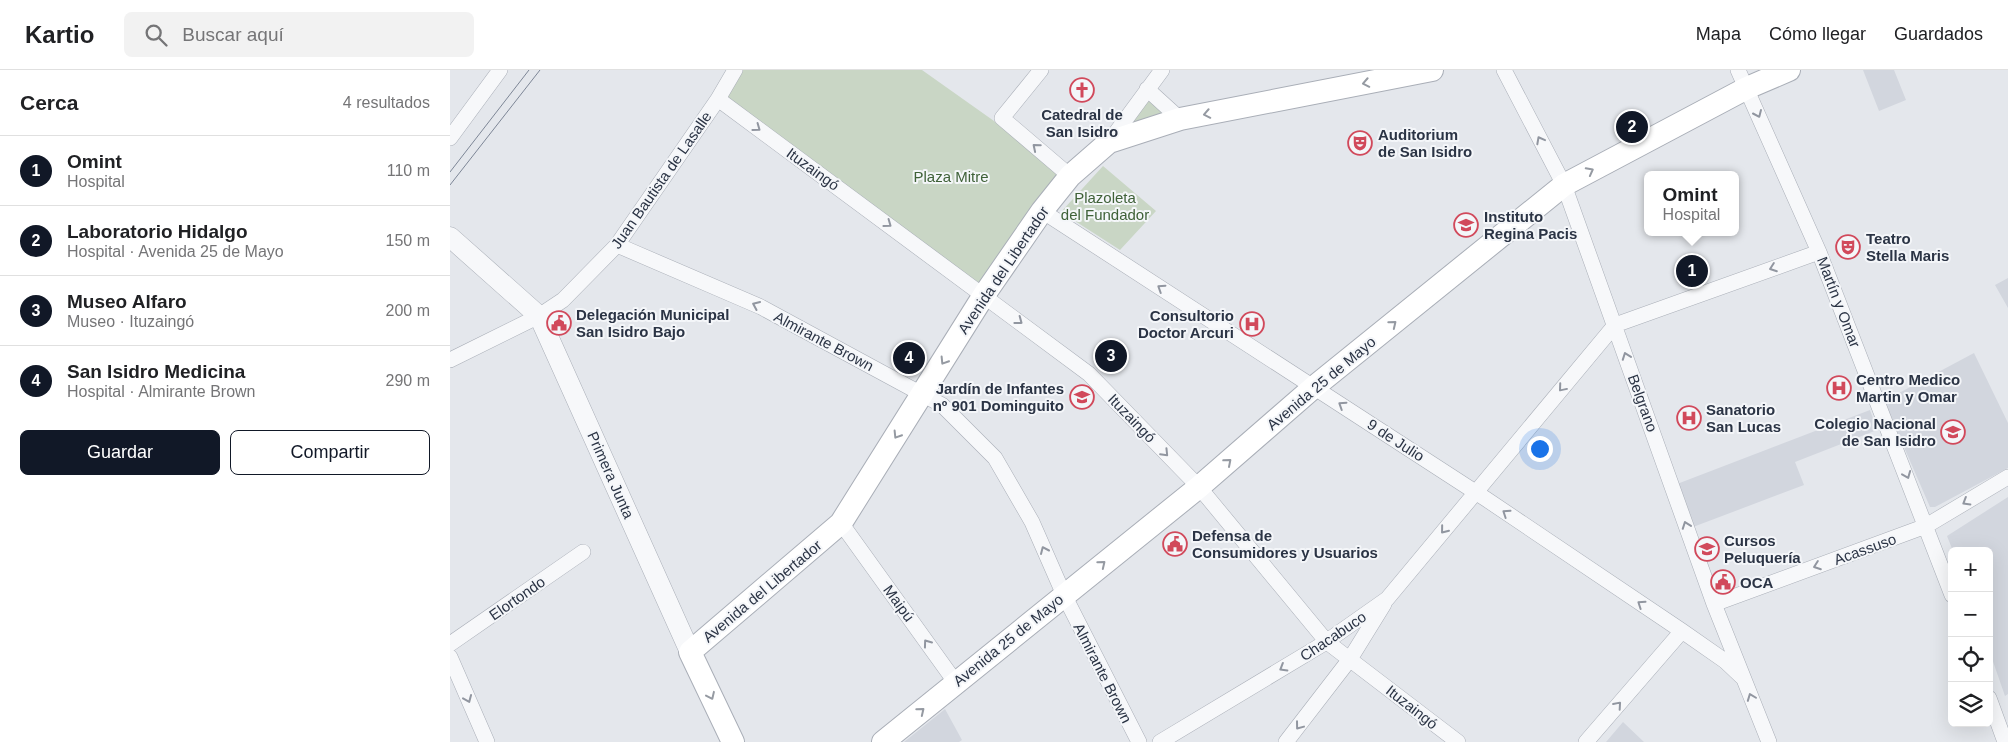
<!DOCTYPE html>
<html lang="es">
<head>
<meta charset="utf-8">
<style>
  :root { --surface:#fff; --page:#f2f2f2; --text:#202124; --muted:#757577; --line:#e0e0e0; --accent:#111827 }
  body { margin:0; font-family:Helvetica,sans-serif; background:var(--page); color:var(--text) }
  .controls { position:absolute; right:15px; bottom:15px; display:grid; overflow:hidden; border-radius:8px; box-shadow:0 5px 20px #0002 }
  .controls button { width:45px; height:45px; display:grid; place-items:center; padding:0; border:0; border-bottom:1px solid var(--line); background:var(--surface); color:var(--text); font:25px sans-serif }
  .you { position:absolute; left:1089px; top:378px; width:18px; height:18px; margin:-12px; border:4px solid #fff; border-radius:50%; background:#1a73e8; box-shadow:0 0 0 8px #1a73e833 }
  .badge { display:grid; place-items:center; width:32px; height:32px; border-radius:50%; background:var(--accent); color:#fff; font-size:16px; font-weight:700 }
  .pin { position:absolute; translate:-50% -50%; border:2px solid #fff; box-shadow:0 1px 5px #0006 }
  .popup { position:absolute; left:1194px; top:101px; width:95px; height:65px; box-sizing:border-box; display:grid; place-content:center; border-radius:8px; background:var(--surface); filter:drop-shadow(0 1px 4px #0005); font-size:16px; white-space:nowrap; color:var(--muted) }
  .popup b { font-size:19px; color:var(--text) }
  .popup::after { content:''; position:absolute; left:50%; top:100%; margin-left:-10px; border:10px solid transparent; border-top-color:var(--surface) }
  .list { margin:0; padding:0; list-style:none }
  h2 { display:flex; justify-content:space-between; align-items:center; height:65px; margin:0; padding:0 20px; font-size:21px }
  h2 small { font-size:16px; font-weight:400; color:var(--muted) }
  .list li { display:grid; grid-template-columns:32px 1fr auto; gap:15px; align-items:center; box-sizing:border-box; height:70px; padding:0 20px; border-top:1px solid var(--line) }
  .list b { display:block; font-size:19px; white-space:nowrap }
  .list p { margin:0; font-size:16px; white-space:nowrap; color:var(--muted) }
  .list em { font-size:16px; font-style:normal; color:var(--muted) }
  .actions { display:flex; gap:10px; padding:15px 20px }
  .actions a { flex:1; padding:11px 0; border:1px solid var(--accent); border-radius:8px; text-align:center; font-size:18px; color:var(--accent) }
  .actions .main { background:var(--accent); color:#fff }
  .icon { flex:none; width:28px; height:28px; fill:none; stroke:currentColor; stroke-width:2; stroke-linecap:round; stroke-linejoin:round }
  .map { position:relative; flex:none; width:1558px; height:672px; overflow:hidden }
  header { display:flex; align-items:center; gap:30px; box-sizing:border-box; height:70px; padding:0 25px; background:var(--surface); border-bottom:1px solid var(--line) }
  header strong { font-size:24px }
  nav { display:flex; gap:28px; margin-inline-start:auto; font-size:18px }
  .search { width:350px; height:45px; background:var(--page); display:flex; align-items:center; gap:12px; box-sizing:border-box; padding:0 18px; border-radius:8px; color:var(--muted); font-size:19px }
  main { display:flex }
  aside { flex:1; background:var(--surface) }
  .map>svg:first-child { display:block }
  .built { fill:#d2d6de }
  .green { fill:#c9d6c5 }
  .lines { fill:none; stroke-linecap:round; stroke-linejoin:round }
  .minor-casing { stroke:#a9aeb7; stroke-width:16 }
  .tertiary-casing { stroke:#a9aeb7; stroke-width:21 }
  .secondary-casing { stroke:#a9aeb7; stroke-width:24 }
  .minor { stroke:#f7f8fa; stroke-width:15 }
  .tertiary { stroke:#f7f8fa; stroke-width:20 }
  .secondary { stroke:#fff; stroke-width:22 }
  .tram { stroke:#7d8696; stroke-width:1 }
  .oneway { stroke:#959aa2 }
  .oneway2 { stroke:#9196a0 }
  .labels { text-anchor:middle; dominant-baseline:central; stroke-width:4; stroke-linejoin:round; paint-order:stroke }
  .poi-label { font-size:15px; font-weight:bold; fill:#2b3445; stroke:#f4f6f9; text-anchor:start }
  .street-label { font-size:15px; fill:#2b3445; stroke:#f4f6f9 }
  .park-label { font-size:15px; fill:#3f6138; stroke:#f4f6f9 }
</style>
</head>
<body>
<header>
<strong>Kartio</strong>
<div class="search"><svg class="icon" aria-label="search" viewBox="0 0 24 24"><circle cx="10" cy="10" r="6"/><path d="M15 15l6 6"/></svg>Buscar aquí</div>
<nav><a>Mapa</a><a>Cómo llegar</a><a>Guardados</a></nav>
</header>
<main>
<aside>
<h2>Cerca<small>4 resultados</small></h2>
<ul class="list">
<li><span class="badge">1</span><div><b>Omint</b><p>Hospital</p></div><em>110 m</em></li>
<li><span class="badge">2</span><div><b>Laboratorio Hidalgo</b><p>Hospital · Avenida 25 de Mayo</p></div><em>150 m</em></li>
<li><span class="badge">3</span><div><b>Museo Alfaro</b><p>Museo · Ituzaingó</p></div><em>200 m</em></li>
<li><span class="badge">4</span><div><b>San Isidro Medicina</b><p>Hospital · Almirante Brown</p></div><em>290 m</em></li>
</ul>
<div class="actions"><a class="main">Guardar</a><a>Compartir</a></div>
</aside>
<div class="map">
<svg width="1558" height="672" viewBox="0 0 1558 672">
  <rect width="100%" height="100%" fill="#e4e7ec"/>
  <path class="built" d="M1413,0h31l12,30 -27,11z
    M1558,208v30l-13,-23z
    M1524,283l34,70v45l-73,39h-5l-46,-106z
    M1420,340l7,20 -82,32 9,23 -111,42 -16,-43z
    M1558,427v197l-3,2 -16,-46v-99h-36l-6,-15z
    M495,639l17,31 -3,2h-55z
    M1173,652l21,20h-38z"/>
  <path class="green" d="M293,0h179l72,51 66,55 -78,110 -255,-189z
    M698,24l24,23 -54,18z
    M653,96l53,45 -36,39 -59,-38z"/>
  <g class="lines">
    <g class="minor-casing">
      <path id="minor" d="M591,0l-39,48 68,58
        M1054,0l60,115 150,419 55,138
        M1288,0l81,182 133,343
        M697,19l33,30
        M268,29l371,275 110,113 128,155 131,100
        M0,68l50,-68
        M659,72l53,-72
        M592,141l444,288 196,132 43,30 18,17
        M167,175l144,62 181,98 53,53 37,64 32,73 75,147
        M0,290l89,-44 24,-16 54,-55 101,-146 17,-29
        M391,453l115,160
        M1264,534l212,-78 82,-49
        M0,574l133,-92
        M0,587l37,85
        M1539,628l16,44
        M710,672l163,-98 64,-45 228,-274 204,-73
        M836,672l64,-83 34,-55
        M1136,672l96,-111"/>
    </g>
    <g class="tertiary-casing">
      <path id="tertiary" d="M0,167l89,79 151,336"/>
    </g>
    <g class="secondary-casing">
      <path id="secondary" d="M283,672l-43,-90 151,-129 143,-228 58,-84 28,-35 39,-34 71,-23 252,-49
        M433,672l316,-255 115,-100 250,-202 183,-97 42,-18"/>
    </g>
    <use href="#minor" class="minor"/>
    <use href="#tertiary" class="tertiary"/>
    <use href="#secondary" class="secondary"/>
    <path class="tram" d="M0,102l79,-102
      M0,115l90,-115"/>
  </g>
  <defs><path id="oneway-chevron" d="M-2-3.5L2.5 0L-2 3.5" fill="none" stroke-width="1.6" stroke-linecap="round" stroke-linejoin="round" transform="scale(1.25)"/></defs>
  <g class="oneway">
    <use href="#oneway-chevron" transform="translate(916 13) rotate(169)"/>
    <use href="#oneway-chevron" transform="translate(757 44) rotate(169)"/>
    <use href="#oneway-chevron" transform="translate(1140 101) rotate(-28)"/>
    <use href="#oneway-chevron" transform="translate(943 254) rotate(-39)"/>
    <use href="#oneway-chevron" transform="translate(494 291) rotate(122)"/>
    <use href="#oneway-chevron" transform="translate(447 365) rotate(122)"/>
    <use href="#oneway-chevron" transform="translate(778 392) rotate(-41)"/>
    <use href="#oneway-chevron" transform="translate(652 494) rotate(-39)"/>
    <use href="#oneway-chevron" transform="translate(261 626) rotate(65)"/>
    <use href="#oneway-chevron" transform="translate(471 641) rotate(-39)"/>
  </g>
  <g class="oneway2">
    <use href="#oneway-chevron" transform="translate(1308 44) rotate(66)"/>
    <use href="#oneway-chevron" transform="translate(307 58) rotate(36)"/>
    <use href="#oneway-chevron" transform="translate(1090 70) rotate(-118)"/>
    <use href="#oneway-chevron" transform="translate(586 77) rotate(-140)"/>
    <use href="#oneway-chevron" transform="translate(438 154) rotate(36)"/>
    <use href="#oneway-chevron" transform="translate(1323 198) rotate(160)"/>
    <use href="#oneway-chevron" transform="translate(711 218) rotate(-147)"/>
    <use href="#oneway-chevron" transform="translate(306 235) rotate(-156)"/>
    <use href="#oneway-chevron" transform="translate(569 251) rotate(37)"/>
    <use href="#oneway-chevron" transform="translate(1176 286) rotate(-110)"/>
    <use href="#oneway-chevron" transform="translate(1112 318) rotate(130)"/>
    <use href="#oneway-chevron" transform="translate(892 335) rotate(-147)"/>
    <use href="#oneway-chevron" transform="translate(715 383) rotate(46)"/>
    <use href="#oneway-chevron" transform="translate(1457 405) rotate(68)"/>
    <use href="#oneway-chevron" transform="translate(1516 432) rotate(149)"/>
    <use href="#oneway-chevron" transform="translate(1056 443) rotate(-146)"/>
    <use href="#oneway-chevron" transform="translate(1236 455) rotate(-110)"/>
    <use href="#oneway-chevron" transform="translate(994 460) rotate(129)"/>
    <use href="#oneway-chevron" transform="translate(594 480) rotate(-114)"/>
    <use href="#oneway-chevron" transform="translate(1367 496) rotate(160)"/>
    <use href="#oneway-chevron" transform="translate(1191 534) rotate(-146)"/>
    <use href="#oneway-chevron" transform="translate(477 573) rotate(-126)"/>
    <use href="#oneway-chevron" transform="translate(833 598) rotate(149)"/>
    <use href="#oneway-chevron" transform="translate(1301 627) rotate(-111)"/>
    <use href="#oneway-chevron" transform="translate(18 629) rotate(67)"/>
    <use href="#oneway-chevron" transform="translate(1168 635) rotate(-49)"/>
    <use href="#oneway-chevron" transform="translate(849 656) rotate(127)"/>
  </g>
  <defs>
    <g id="church-ring" transform="scale(1.25)"><circle r="9.5" fill="#f4f6f9" stroke="#d1495b" stroke-width="1.5"/><path d="M-1.2-6h2.4v3.5h3.3v2.4h-3.3V6h-2.4V-.1h-3.3v-2.4h3.3Z" fill="#d1495b"/></g>
    <g id="theatre-ring" transform="scale(1.25)"><circle r="9.5" fill="#f4f6f9" stroke="#d1495b" stroke-width="1.5"/><path d="M-5-5.5Q0-4 5-5.5V0Q5 5 0 6Q-5 5-5 0ZM-3.3-2.5H-1v1.5H-3.3ZM1-2.5H3.3v1.5H1ZM-2.8 1Q0 5.5 2.8 1Z" fill="#d1495b"/></g>
    <g id="school-ring" transform="scale(1.25)"><circle r="9.5" fill="#f4f6f9" stroke="#d1495b" stroke-width="1.5"/><path d="M0-5L7-2L0 1L-7-2ZM-4 1L0 2.5L4 1V4Q0 6-4 4Z" fill="#d1495b"/></g>
    <g id="civic-ring" transform="scale(1.25)"><circle r="9.5" fill="#f4f6f9" stroke="#d1495b" stroke-width="1.5"/><path d="M-.6-6.5H3V-4.5H.6V-3L4-1V1h2V6H-6V1h2V-1L-.6-3ZM-1.2 2.5V6h2.4V2.5Z" fill="#d1495b"/></g>
    <g id="hospital-ring" transform="scale(1.25)"><circle r="9.5" fill="#f4f6f9" stroke="#d1495b" stroke-width="1.5"/><path d="M-5-5h3v3.5h4V-5h3V5h-3V1.5h-4V5h-3Z" fill="#d1495b"/></g>
    <g id="university-ring" transform="scale(1.25)"><circle r="9.5" fill="#f4f6f9" stroke="#d1495b" stroke-width="1.5"/><path d="M0-5L7-2L0 1L-7-2ZM-4 1L0 2.5L4 1V4Q0 6-4 4Z" fill="#d1495b"/></g>
  </defs>
  <g fill-rule="evenodd">
    <use href="#church-ring" x="632" y="20"/>
    <use href="#theatre-ring" x="910" y="73"/>
    <use href="#school-ring" x="1016" y="155"/>
    <use href="#theatre-ring" x="1398" y="177"/>
    <use href="#civic-ring" x="109" y="253"/>
    <use href="#hospital-ring" x="802" y="254"/>
    <use href="#hospital-ring" x="1389" y="318"/>
    <use href="#school-ring" x="632" y="327"/>
    <use href="#hospital-ring" x="1239" y="348"/>
    <use href="#university-ring" x="1503" y="362"/>
    <use href="#civic-ring" x="725" y="474"/>
    <use href="#school-ring" x="1257" y="479"/>
    <use href="#civic-ring" x="1273" y="512"/>
  </g>
  <g class="labels">
    <g class="poi-label">
      <text x="632" y="44" text-anchor="middle">Catedral de<tspan x="632" dy="17">San Isidro</tspan></text>
      <text x="928" y="64">Auditorium<tspan x="928" dy="17">de San Isidro</tspan></text>
      <text x="1034" y="146">Instituto<tspan x="1034" dy="17">Regina Pacis</tspan></text>
      <text x="1416" y="168">Teatro<tspan x="1416" dy="17">Stella Maris</tspan></text>
      <text x="126" y="244">Delegación Municipal<tspan x="126" dy="17">San Isidro Bajo</tspan></text>
      <text x="784" y="245" text-anchor="end">Consultorio<tspan x="784" dy="17">Doctor Arcuri</tspan></text>
      <text x="1406" y="309">Centro Medico<tspan x="1406" dy="17">Martin y Omar</tspan></text>
      <text x="614" y="318" text-anchor="end">Jardín de Infantes<tspan x="614" dy="17">nº 901 Dominguito</tspan></text>
      <text x="1256" y="339">Sanatorio<tspan x="1256" dy="17">San Lucas</tspan></text>
      <text x="1486" y="353" text-anchor="end">Colegio Nacional<tspan x="1486" dy="17">de San Isidro</tspan></text>
      <text x="742" y="465">Defensa de<tspan x="742" dy="17">Consumidores y Usuarios</tspan></text>
      <text x="1274" y="470">Cursos<tspan x="1274" dy="17">Peluquería</tspan></text>
      <text x="1290" y="512">OCA</text>
    </g>
    <g class="street-label">
      <text transform="translate(363 99) rotate(36)">Ituzaingó</text>
      <text transform="translate(211 110) rotate(-55)">Juan Bautista de Lasalle</text>
      <text transform="translate(553 200) rotate(-56)">Avenida del Libertador</text>
      <text transform="translate(1389 232) rotate(69)">Martín y Omar</text>
      <text transform="translate(374 271) rotate(28)">Almirante Brown</text>
      <text transform="translate(871 313) rotate(-40)">Avenida 25 de Mayo</text>
      <text transform="translate(1193 333) rotate(70)">Belgrano</text>
      <text transform="translate(682 348) rotate(46)">Ituzaingó</text>
      <text transform="translate(946 370) rotate(33)">9 de Julio</text>
      <text transform="translate(161 405) rotate(66)">Primera Junta</text>
      <text transform="translate(1415 479) rotate(-20)">Acassuso</text>
      <text transform="translate(312 521) rotate(-40)">Avenida del Libertador</text>
      <text transform="translate(67 528) rotate(-35)">Elortondo</text>
      <text transform="translate(449 533) rotate(54)">Maipú</text>
      <text transform="translate(883 566) rotate(-34)">Chacabuco</text>
      <text transform="translate(558 570) rotate(-39)">Avenida 25 de Mayo</text>
      <text transform="translate(653 603) rotate(63)">Almirante Brown</text>
      <text transform="translate(962 637) rotate(38)">Ituzaingó</text>
    </g>
    <g class="park-label">
      <text x="501" y="106">Plaza Mitre</text>
      <text x="655" y="127">Plazoleta<tspan x="655" dy="17">del Fundador</tspan></text>
    </g>
  </g>
</svg>
<div class="controls">
<button>+</button>
<button>−</button>
<button><svg class="icon" aria-label="locate" viewBox="0 0 24 24"><circle cx="12" cy="12" r="6"/><path d="M12 2v4M12 18v4M2 12h4M18 12h4"/></svg></button>
<button><svg class="icon" aria-label="layers" viewBox="0 0 24 24"><path d="M12 4l9 5-9 5-9-5zM3 14l9 5 9-5"/></svg></button>
</div>
<div class="you"></div>
<div class="pin badge" style="left:1242px;top:201px">1</div>
<div class="popup"><b>Omint</b>Hospital</div>
<div class="pin badge" style="left:1182px;top:57px">2</div>
<div class="pin badge" style="left:661px;top:286px">3</div>
<div class="pin badge" style="left:459px;top:288px">4</div>
</div>
</main>
</body>
</html>
